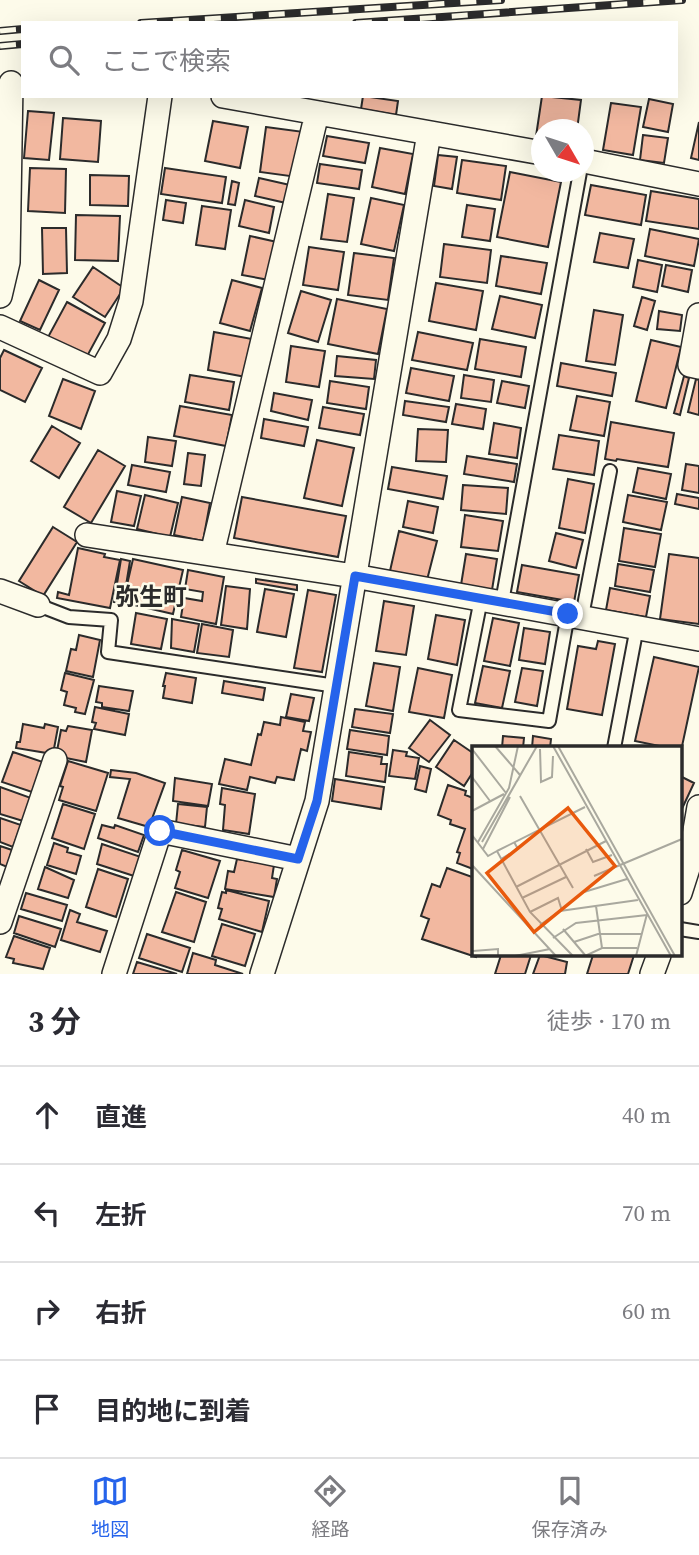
<!DOCTYPE html>
<html lang="ja">
<head>
<meta charset="utf-8">
<style>
  :root { --surface:#fff; --page:#f2f2f3; --text:#2b2b33; --muted:#7c7c81; --line:#e1e1e2; --accent:#2563eb }
  body { margin:0; font-family:"Source Serif 4","Noto Sans JP",serif; background:var(--page); color:var(--text) }
  .compass { position:absolute; left:531px; top:119px; width:63px; height:63px; border-radius:50%; background:var(--surface); box-shadow:0 7px 28px #0002; rotate:129deg }
  .stop { position:absolute; width:21px; height:21px; margin:-16px; border:5px solid #2563eb; border-radius:50%; background:#fff }
  .stop.end { background:#2563eb; border-color:#fff; box-shadow:0 2px 7px #0008 }
  .list { margin:0; padding:0; list-style:none }
  h2 { display:flex; justify-content:space-between; align-items:center; height:91px; margin:0; padding:0 28px; font-size:30px }
  h2 small { font-size:23px; font-weight:400; color:var(--muted) }
  .list li { display:grid; grid-template-columns:46px 1fr auto; gap:21px; align-items:center; box-sizing:border-box; height:98px; padding:0 28px; border-top:2px solid var(--line) }
  .list b { display:block; font-size:26px; white-space:nowrap }
  .list em { font-size:23px; font-style:normal; color:var(--muted) }
  .icon { flex:none; width:38px; height:38px; fill:none; stroke:currentColor; stroke-width:2; stroke-linecap:round; stroke-linejoin:round }
  .map { position:relative; flex:none; width:699px; height:974px; overflow:hidden }
  .search { position:absolute; background:var(--surface); box-shadow:0 7px 28px #0002; left:21px; right:21px; top:21px; height:77px; display:flex; align-items:center; gap:18px; box-sizing:border-box; padding:0 24px; border-radius:0px; color:var(--muted); font-size:26px }
  .sheet { height:483px; background:var(--surface) }
  nav { display:flex; justify-content:space-around; align-items:center; box-sizing:border-box; height:98px; border-top:2px solid var(--line); background:var(--surface); font-size:19px; color:var(--muted) }
  nav a { display:grid; justify-items:center; gap:4px }
  nav .on { color:var(--accent) }
  .map>svg:first-child { display:block }
  .building { fill:#f2b8a0; stroke:#2b2b2b; stroke-width:2 }
  .lines { fill:none; stroke-linecap:round; stroke-linejoin:round }
  .service-casing { stroke:#2b2b2b; stroke-width:16 }
  .minor-casing { stroke:#2b2b2b; stroke-width:26 }
  .service { stroke:#fdfbea; stroke-width:12 }
  .minor { stroke:#fdfbea; stroke-width:23 }
  .rail-casing { stroke:#2b2b2b; stroke-width:8 }
  .rail { stroke:#fdfbea; stroke-width:5; stroke-dasharray:16; stroke-linecap:butt }
  .route { stroke:#2563eb; stroke-width:9 }
  .labels { text-anchor:middle; dominant-baseline:central; stroke-width:5; stroke-linejoin:round; paint-order:stroke }
  .quarter-label { font-size:24px; font-weight:bold; fill:#2b2b2b; stroke:#fdfbea }
  .inset-road { fill:none; stroke:#a9a89e; stroke-width:2 }
  .view { fill:#e8590c; fill-opacity:0.15; stroke:#e8590c; stroke-width:3.5 }
  .inset-edge { fill:none; stroke:#2b2b2b; stroke-width:3.5 }
</style>
</head>
<body>
<div class="map">
<svg width="699" height="974" viewBox="0 0 699 974">
  <rect width="100%" height="100%" fill="#fdfbea"/>
  <path class="building" d="M363,96l35,5 -2,14 -35,-6z
    M542,96l39,4 -4,30h-35v14l-7,-1z
    M649,99l24,5 -5,28 -25,-5z
    M611,103l30,4 -8,48 -30,-5z
    M28,111l26,2 -5,47 -25,-2z
    M63,118l38,3 -3,41 -38,-3z
    M213,121l35,6 -8,41 -35,-7z
    M699,122v38l-8,-2z
    M266,127l38,5 -7,45 -37,-5z
    M643,135l25,3 -4,25 -24,-3z
    M327,136l42,7 -4,20 -42,-7z
    M380,148l33,6 -8,40 -33,-7z
    M438,155l19,2 -5,32 -18,-3z
    M462,160l44,6 -5,34 -44,-7z
    M320,164l42,6 -3,19 -42,-6z
    M30,168l36,1 -1,44 -37,-2z
    M165,168l61,9 -4,26 -61,-9z
    M510,172l51,10 -13,65 -51,-10z
    M90,175l39,1 -1,30 -38,-1z
    M259,178l31,7 -4,18 -31,-7z
    M232,181l7,2 -4,22 -7,-1z
    M591,185l55,10 -5,30 -56,-10z
    M651,191l48,8v30l-53,-8z
    M328,194l26,4 -7,44 -26,-3z
    M371,198l33,7 -10,46 -33,-7z
    M166,200l20,3 -3,20 -20,-3z
    M245,200l29,7 -5,26 -30,-7z
    M467,205l28,4 -5,32 -28,-4z
    M202,206l29,4 -6,39 -29,-4z
    M76,215l44,1 -2,45 -43,-1z
    M42,228h24l1,45 -24,1z
    M650,229l49,10 -5,27 -49,-10z
    M600,233l34,6 -6,29 -34,-6z
    M250,236l27,6 -8,38 -27,-5z
    M444,244l47,6 -4,33 -47,-6z
    M309,247l35,5 -6,38 -35,-5z
    M354,253l40,5 -6,42 -40,-5z
    M501,256l46,7 -6,31 -45,-8z
    M638,260l24,5 -5,27 -24,-5z
    M666,265l26,5 -4,22 -26,-6z
    M93,267l31,21 -19,29 -32,-20z
    M39,280l20,10 -19,40 -20,-9z
    M232,280l30,8 -12,43 -30,-8z
    M436,283l47,8 -7,39 -47,-9z
    M301,291l30,9 -13,42 -30,-9z
    M500,296l42,9 -7,33 -43,-9z
    M642,297l13,4 -8,29 -13,-4z
    M337,299l50,10 -9,45 -50,-10z
    M67,302l38,21 -20,37 -38,-21z
    M594,310l29,5 -8,50 -29,-4z
    M659,311l23,4 -2,16 -23,-2z
    M214,332l38,7 -6,38 -38,-7z
    M418,332l55,11 -6,27 -55,-10z
    M480,339l46,8 -5,30 -46,-8z
    M651,340l30,7 -15,61 -30,-7z
    M291,346l34,5 -6,36 -33,-5z
    M4,350l38,18 -17,34 -25,-12v-32z
    M337,356l39,4 -2,19 -39,-3z
    M561,363l55,10 -4,23 -55,-10z
    M411,368l43,8 -5,25 -43,-8z
    M190,375l44,7 -5,28 -44,-8z
    M464,375l30,5 -3,22 -30,-4z
    M684,376l5,2 -9,37 -6,-2z
    M63,379l32,12 -14,38 -32,-13z
    M696,379l3,1v35l-11,-3z
    M330,381l39,6 -3,22 -39,-6z
    M502,381l27,5 -4,22 -28,-5z
    M274,393l38,7 -4,20 -37,-9z
    M577,396l33,6 -6,34 -34,-6z
    M405,401l44,6 -3,15 -43,-7z
    M456,404l30,5 -3,20 -31,-5z
    M180,406l52,9 -6,31 -52,-10z
    M323,407l41,7 -4,21 -41,-7z
    M264,419l44,8 -4,19 -43,-8z
    M611,422l63,11 -6,34 -51,-8 -1,2 -11,-2z
    M494,423l27,5 -4,30 -28,-4z
    M52,426l28,17 -21,35 -28,-17z
    M418,429l30,1 -2,32 -30,-1z
    M559,435l40,6 -5,34 -41,-6z
    M148,437l28,4 -4,25 -27,-4z
    M317,440l37,8 -12,58 -38,-8z
    M98,450l27,16 -34,57 -27,-16z
    M188,453l17,2 -4,31 -17,-2z
    M467,456l50,8 -3,18 -50,-8z
    M686,464l13,2v27l-17,-3z
    M132,465l38,7 -4,20 -38,-7z
    M392,467l55,9 -4,23 -55,-10z
    M638,468l33,6 -5,25 -33,-7z
    M568,479l26,5 -9,49 -26,-5z
    M463,485l45,3 -2,26 -45,-4z
    M117,491l24,5 -7,30 -23,-4z
    M677,494l22,4v11l-24,-5z
    M145,495l33,8 -8,34 -33,-8z
    M628,495l39,7 -6,28 -38,-8z
    M182,497l28,6 -7,38 -29,-6z
    M242,497l104,19 -8,41 -104,-19z
    M408,501l30,6 -5,26 -30,-6z
    M465,515l38,6 -5,30 -37,-4z
    M53,527l24,15 -34,54 -24,-15z
    M624,528l37,6 -6,33 -36,-6z
    M399,531l38,10 -10,39 -37,-9z
    M556,533l27,7 -7,28 -27,-7z
    M78,548l27,6 -1,3 16,3 -10,48 -53,-10 1,-6 11,3z
    M466,554l31,5 -5,31 -31,-5z
    M669,554l30,4v66l-39,-5z
    M121,559l9,2 -7,43 -9,-2z
    M133,559l50,11 -10,44 -43,-10 4,-13 -8,-2z
    M618,564l36,6 -4,22 -35,-6z
    M522,565l57,10 -5,27 -57,-10z
    M188,570l36,7 -8,47 -35,-7 3,-19 18,3 1,-9 -18,-3z
    M256,579l41,6v5l-41,-7z
    M226,586l24,3 -3,40 -26,-4z
    M610,588l40,8 -4,21 -40,-7z
    M265,589l29,5 -8,43 -29,-5z
    M308,590l28,5 -14,77 -28,-4z
    M384,601l30,5 -8,49 -30,-4z
    M136,613l31,6 -6,30 -30,-5z
    M436,615l29,5 -8,45 -29,-6z
    M493,618l26,5 -9,43 -26,-5z
    M172,619l27,5 -5,28 -23,-4z
    M202,624l31,6 -4,27 -32,-4z
    M524,628l26,4 -5,32 -26,-4z
    M79,635l21,5 -7,37 -27,-6 5,-22 5,1z
    M598,641l17,3 -13,71 -35,-6 11,-63 18,3z
    M654,657l45,10 -18,84 -1,-3h-11l-34,-7z
    M374,663l26,4 -7,44 -27,-5z
    M483,666l27,5 -8,37 -27,-5z
    M418,668l34,7 -8,43 -35,-6z
    M522,668l21,3 -6,35 -22,-4z
    M65,673l29,7 -9,34 -10,-2 1,-4 -12,-3 3,-13 -6,-2z
    M166,673l30,5 -4,25 -29,-5 2,-12h-2z
    M224,681l41,7 -2,12 -41,-7z
    M99,686l34,5 -4,20 -27,-4v-4l-6,-1z
    M291,694l23,4 -5,23 -23,-4z
    M95,707l34,7 -4,21 -31,-6 2,-6 -4,-1z
    M355,709l38,5 -3,19 -38,-6z
    M281,717l24,5 -2,9 8,1 -4,19 -6,-2 -7,31 -17,-3 -2,6 -25,-6 -3,13 -28,-6 6,-25 26,6 7,-31 3,1 3,-13 16,3z
    M430,720l20,15 -21,27 -20,-14z
    M23,724l21,4 1,-4 13,3 -5,27 -37,-6 1,-6h3z
    M68,726l24,4 -6,32 -30,-6 5,-26 5,1z
    M350,730l39,6 -2,19 -40,-6z
    M503,736l21,2 -1,10h-21z
    M533,736l18,3 -1,9h-18z
    M454,740l19,13v19l-9,14 -28,-19z
    M393,750l14,2 -1,4 13,2 -4,21 -26,-3z
    M13,752l30,10 -11,30 -30,-10z
    M349,752l33,5 -1,7h6l-2,18 -39,-6z
    M68,761l40,12 -12,38 -37,-11 4,-13 -3,-1z
    M420,766l11,3 -5,23 -11,-3z
    M111,770l25,3 29,10 -16,44 -31,-9 12,-39 -20,-2z
    M680,776l14,7 -14,30z
    M175,778l37,6 -4,22 -35,-5z
    M335,779l49,8 -3,22 -49,-8z
    M448,785l18,6 -1,4 8,3v71l-16,-6 3,-10 -3,-1 8,-23 -15,-5 1,-4 -13,-5z
    M0,787l31,11 -8,23 -23,-7z
    M222,788l33,6 -6,40 -26,-4 2,-25 -5,-1z
    M63,804l32,10 -11,35 -32,-11z
    M178,804l29,3 -2,20 -29,-3z
    M0,818l21,7 -8,22 -13,-5z
    M102,825l12,3 1,-3 29,10 -6,17 -40,-14z
    M54,843l14,5 -1,4 14,4 -5,18 -29,-9z
    M102,844l39,13 -7,19 -37,-12z
    M0,846l12,4 -5,17 -7,-3z
    M182,850l38,11 -12,37 -33,-10 5,-16 -4,-2z
    M237,859l37,6 -2,13 5,1 -3,18 -49,-8 3,-18 6,1z
    M45,867l29,13 -6,18 -30,-9z
    M447,868l25,9 1,-2v80h4l-1,2 -54,-18 7,-20 -8,-3 11,-32 8,3z
    M98,869l30,10 -12,38 -30,-10z
    M226,890l43,11 -7,31 -43,-13 3,-10 -4,-1 4,-16 4,1z
    M176,892l30,10 -12,40 -32,-10z
    M26,893l41,12 -5,16 -41,-12z
    M70,910l10,4 -3,8 30,9 -7,21 -39,-12z
    M19,916l42,13 -6,18 -41,-14z
    M222,924l33,10 -10,32 -33,-10z
    M147,934l43,14 -8,24 -43,-14z
    M14,936l36,12 -7,21 -30,-6 1,-4 -8,-2z
    M193,953l23,7 -1,5 28,9h-56z
    M501,955h30l-6,19h-30z
    M540,955l27,7 -2,12h-32z
    M593,955h41l-6,19h-41z
    M137,962l40,12h-44z"/>
  <g class="lines">
    <g class="service-casing">
      <path id="service" d="M481,599l-22,111 90,11 19,-107
        M502,602l78,-430
        M38,605l31,12 42,3 -3,32 228,34
        M582,616l28,-145
        M614,748l23,-121
        M680,929l19,3"/>
    </g>
    <g class="minor-casing">
      <path id="minor" d="M223,96l319,57
        M584,161l115,23
        M0,296l8,-34 3,-179
        M699,315l-9,50 9,2
        M0,327l100,46 19,-34 12,-38 29,-205
        M87,535l267,41 345,63
        M212,554l105,-441
        M0,591l38,14
        M680,893l9,-28 10,-58
        M0,922l55,-162
        M114,974l46,-143 138,28
        M262,974l55,-173 112,-668
        M652,974l7,-19"/>
    </g>
    <use href="#service" class="service"/>
    <use href="#minor" class="minor"/>
    <g class="rail-casing">
      <path id="rail" d="M141,23l360,-23
        M356,23l326,-23
        M0,31l23,-2
        M0,46l23,-2"/>
    </g>
    <use href="#rail" class="rail"/>
  </g>
  <g class="lines">
    <path class="route" d="M160,831l138,28 19,-58 38,-225 213,38"/>
  </g>
  <g class="labels">
    <g class="quarter-label">
      <text x="151" y="596">弥生町</text>
    </g>
  </g>
  <g transform="translate(472 746)">
    <rect width="210" height="210" fill="#fdfbea"/>
    <path class="inset-road" d="M23,0l25,29M81,0l118,210M86,0l117,210M0,3l34,44M68,3l1,33 11,-5 1,-21M0,31l18,24M48,50l53,92M0,65l32,-17M0,89l16,21 9,-5 33,61 43,44M6,96l31,-54 9,-42M10,96l55,-96M11,103l27,-52M114,103l7,13 19,-7M25,105l88,-44M29,113l17,-10 -4,-7M0,119l84,91M122,130l88,-37M44,141l90,-46M112,146l43,-13M50,152l44,-21M124,160l6,42M58,166l28,-14 4,13M68,179l20,-14 78,-11M91,183l22,26M81,192l23,-15 71,-8M102,196l24,-8h43M1,205l25,-2v7M43,210l35,-7M113,210l17,-8h35M164,210l11,-42"/>
    <path class="view" d="M96,62l47,58 -81,66 -47,-59z"/>
    <rect width="210" height="210" class="inset-edge"/>
  </g>
</svg>
<svg class="compass" viewBox="-18 -18 36 36"><path d="M0-13l5 13h-10z" fill="#e53935"/><path d="M0 13l5-13h-10z" fill="#7c7c81"/></svg>
<div class="stop" style="left:160px;top:831px"></div>
<div class="stop end" style="left:568px;top:614px"></div>
<div class="search"><svg class="icon" aria-label="search" viewBox="0 0 24 24"><circle cx="10" cy="10" r="6"/><path d="M15 15l6 6"/></svg>ここで検索</div>
</div>
<section class="sheet">
<h2>3 分<small>徒歩 · 170 m</small></h2>
<ul class="list">
<li><svg class="icon" aria-label="ahead" viewBox="0 0 24 24"><path d="M12 20V5M6 11l6-6 6 6"/></svg><div><b>直進</b></div><em>40 m</em></li>
<li><svg class="icon" aria-label="left" viewBox="0 0 24 24"><path d="M17 20v-9H6M10 6l-5 5 5 5"/></svg><div><b>左折</b></div><em>70 m</em></li>
<li><svg class="icon" aria-label="right" viewBox="0 0 24 24"><path d="M7 20v-9h11M14 6l5 5-5 5"/></svg><div><b>右折</b></div><em>60 m</em></li>
<li><svg class="icon" aria-label="arrive" viewBox="0 0 24 24"><path d="M6 21V4h12l-3 4 3 4H6"/></svg><div><b>目的地に到着</b></div></li>
</ul>
</section>
<nav>
<a class="on"><svg class="icon" aria-label="map" viewBox="0 0 24 24"><path d="M3 6l6-2 6 2 6-2v14l-6 2-6-2-6 2zM9 4v14M15 6v14"/></svg>地図</a>
<a><svg class="icon" aria-label="directions" viewBox="0 0 24 24"><path d="M12 3l9 9-9 9-9-9zM9 14v-3h6M13 9l2 2-2 2"/></svg>経路</a>
<a><svg class="icon" aria-label="saved" viewBox="0 0 24 24"><path d="M7 4h10v16l-5-4-5 4z"/></svg>保存済み</a>
</nav>
</body>
</html>
